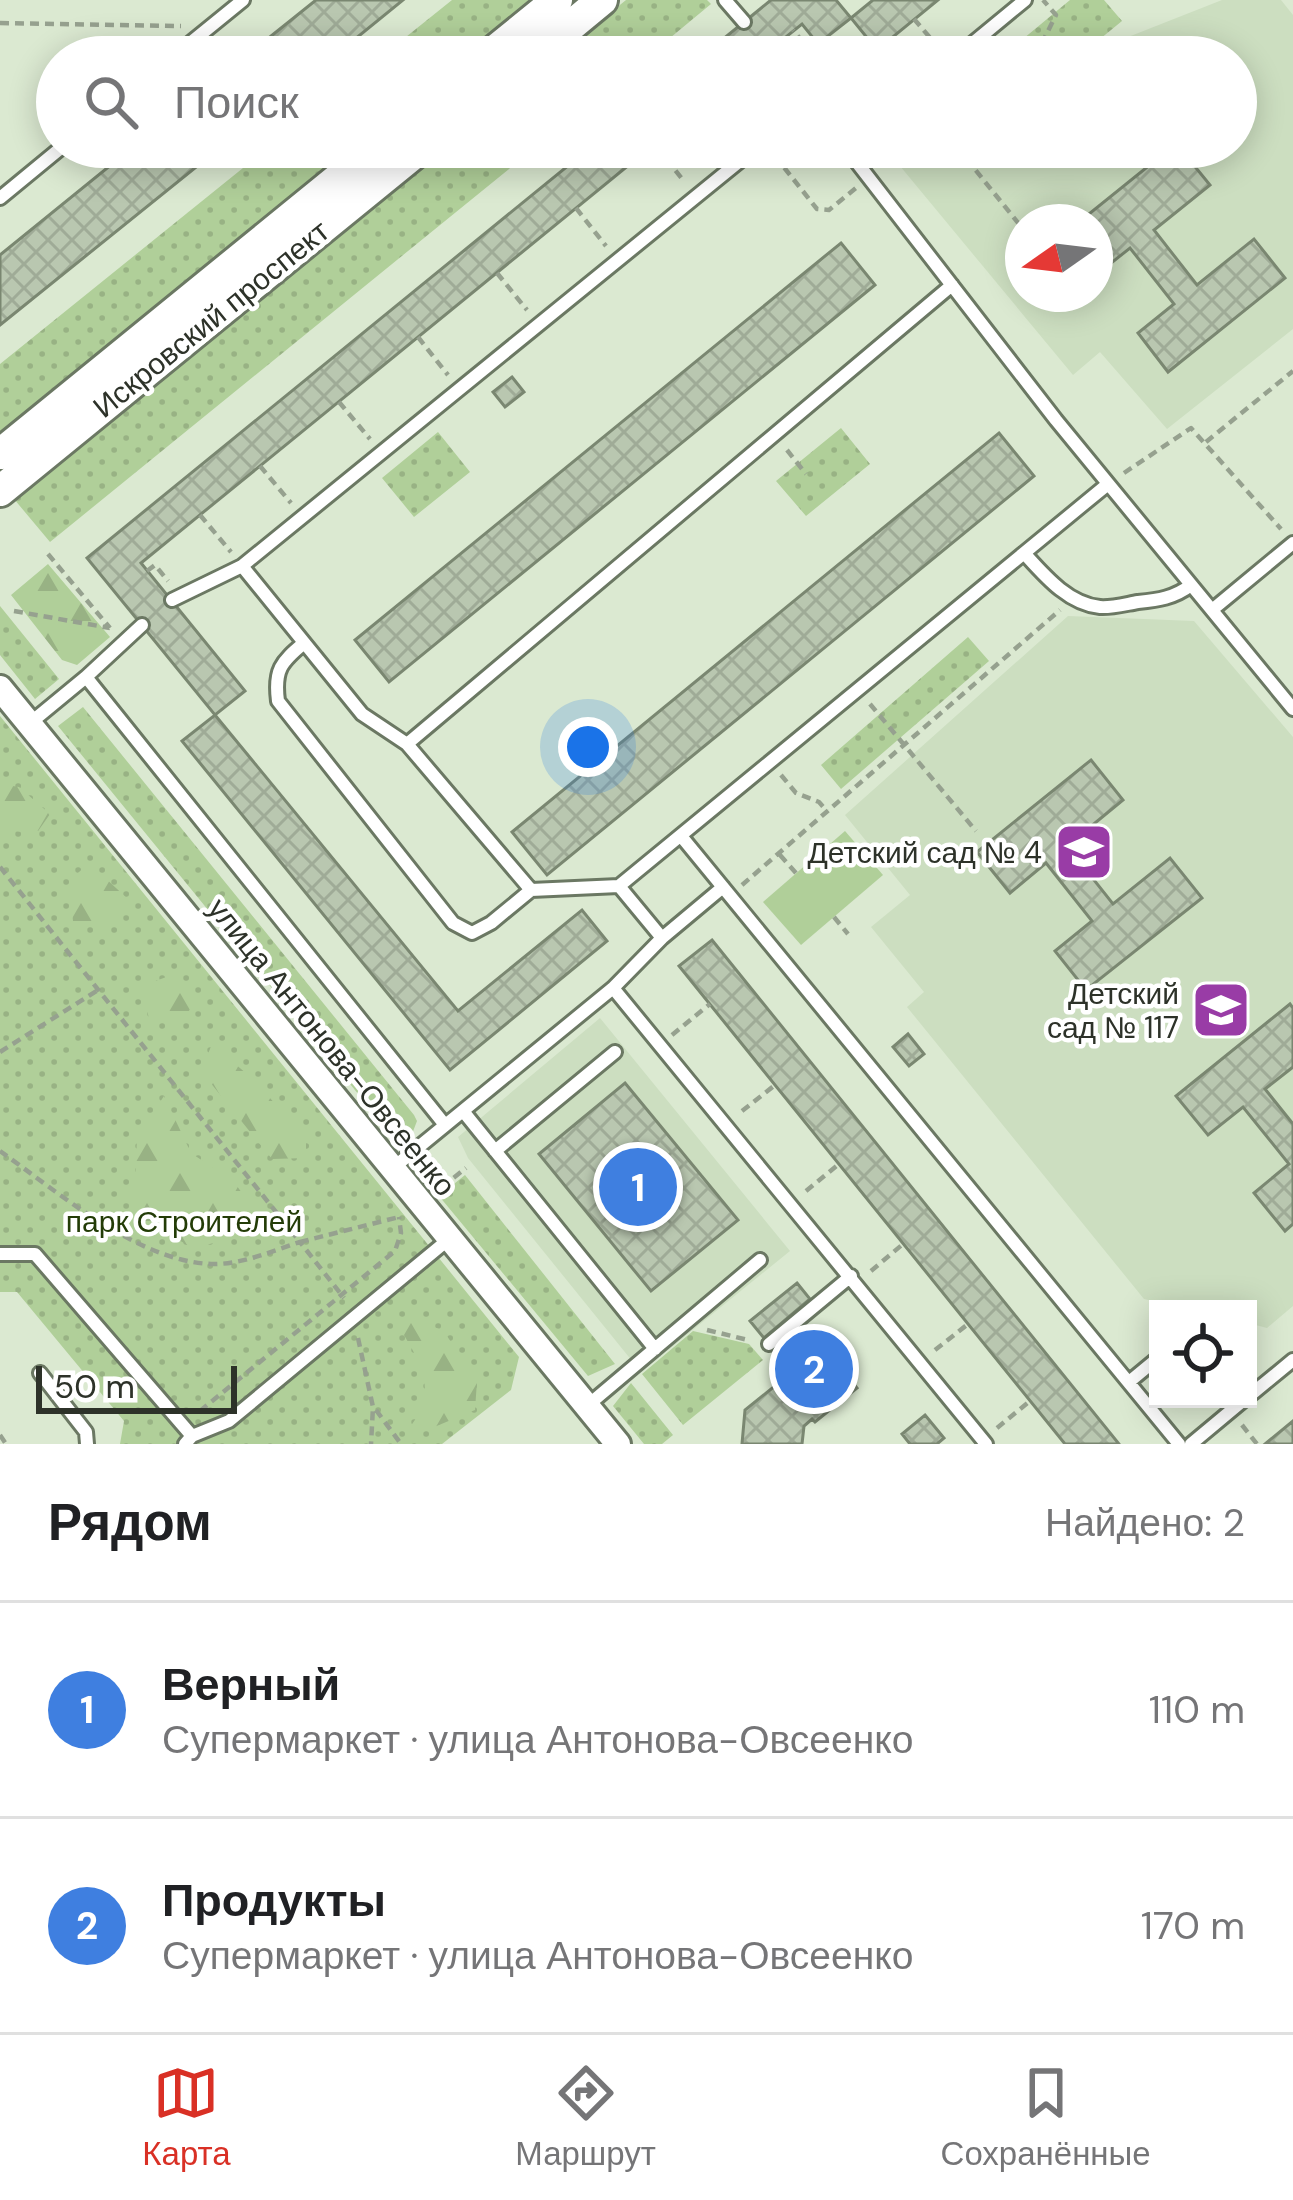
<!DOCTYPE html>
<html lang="ru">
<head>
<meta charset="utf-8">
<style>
  :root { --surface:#fff; --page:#f6f6f6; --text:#202124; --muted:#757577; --line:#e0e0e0; --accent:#d93025 }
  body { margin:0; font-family:"DM Sans",sans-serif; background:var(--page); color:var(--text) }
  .controls { position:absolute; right:36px; bottom:36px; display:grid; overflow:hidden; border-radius:0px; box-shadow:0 6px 30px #0003 }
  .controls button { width:108px; height:108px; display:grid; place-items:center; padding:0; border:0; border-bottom:3px solid var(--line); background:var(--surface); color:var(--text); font:60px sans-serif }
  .compass { position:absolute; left:1005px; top:204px; width:108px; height:108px; border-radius:50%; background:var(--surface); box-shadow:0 6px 30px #0003; rotate:256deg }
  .scale { position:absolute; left:36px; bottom:30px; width:201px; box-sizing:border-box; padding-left:12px; border:6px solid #2d3229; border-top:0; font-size:33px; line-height:42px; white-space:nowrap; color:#2d3229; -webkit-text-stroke:9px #fff; paint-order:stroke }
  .you { position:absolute; left:588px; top:747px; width:42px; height:42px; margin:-30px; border:9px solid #fff; border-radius:50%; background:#1a73e8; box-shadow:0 0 0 18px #1a73e833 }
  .badge { display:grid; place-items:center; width:78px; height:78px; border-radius:50%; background:var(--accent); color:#fff; font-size:39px; font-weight:700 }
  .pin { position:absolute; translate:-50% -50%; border:6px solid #fff; box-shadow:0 3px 12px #0006 }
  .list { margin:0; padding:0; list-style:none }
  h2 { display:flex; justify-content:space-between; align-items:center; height:156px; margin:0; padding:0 48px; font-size:51px }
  h2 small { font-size:39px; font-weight:400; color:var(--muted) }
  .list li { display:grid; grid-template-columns:78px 1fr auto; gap:36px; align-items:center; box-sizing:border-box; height:216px; padding:0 48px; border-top:3px solid var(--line) }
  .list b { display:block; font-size:45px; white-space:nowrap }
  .list p { margin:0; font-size:39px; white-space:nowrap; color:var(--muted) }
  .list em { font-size:39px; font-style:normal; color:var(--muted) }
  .icon { flex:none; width:66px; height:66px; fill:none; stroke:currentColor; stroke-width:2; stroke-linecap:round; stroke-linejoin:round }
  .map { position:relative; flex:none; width:1293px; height:1444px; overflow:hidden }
  .search { position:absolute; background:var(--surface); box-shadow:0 6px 30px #0003; left:36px; right:36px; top:36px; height:132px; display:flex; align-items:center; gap:30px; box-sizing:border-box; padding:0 42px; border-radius:66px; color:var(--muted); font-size:45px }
  .sheet { height:588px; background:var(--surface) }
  nav { display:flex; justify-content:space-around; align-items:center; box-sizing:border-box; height:168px; border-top:3px solid var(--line); background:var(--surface); font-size:33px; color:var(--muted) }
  nav a { display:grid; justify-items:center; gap:6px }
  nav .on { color:var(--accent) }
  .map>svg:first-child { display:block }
  .built { fill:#ccdec0; fill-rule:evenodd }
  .grass { fill:url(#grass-dots) }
  .forest { fill:url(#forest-firs) }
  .garden { fill:#b0cf99 }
  .building { fill:url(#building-cross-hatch); stroke:#7a8771; stroke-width:3 }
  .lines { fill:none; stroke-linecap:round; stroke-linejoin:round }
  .service-casing { stroke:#6b7863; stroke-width:18 }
  .minor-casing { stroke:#6b7863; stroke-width:30 }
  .tertiary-casing { stroke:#6b7863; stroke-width:36 }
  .path { stroke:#96a18f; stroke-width:4.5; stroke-dasharray:9 6; stroke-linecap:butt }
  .service { stroke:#fff; stroke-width:12 }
  .minor { stroke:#fff; stroke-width:24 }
  .tertiary { stroke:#fff; stroke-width:30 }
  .labels { text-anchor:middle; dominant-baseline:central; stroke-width:9; stroke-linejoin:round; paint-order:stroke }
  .street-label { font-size:30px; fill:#2d3229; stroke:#fff }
  .poi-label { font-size:30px; fill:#2d3229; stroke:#fff; text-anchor:end }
  .park-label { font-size:30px; fill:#233c07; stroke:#fff }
</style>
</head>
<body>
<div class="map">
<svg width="1293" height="1444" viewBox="0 0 1293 1444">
  <defs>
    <pattern id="grass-dots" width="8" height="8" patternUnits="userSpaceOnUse" patternTransform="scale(3)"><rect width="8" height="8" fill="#b0cf99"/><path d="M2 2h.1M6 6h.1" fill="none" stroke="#98b284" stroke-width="1.8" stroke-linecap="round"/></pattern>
    <pattern id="forest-firs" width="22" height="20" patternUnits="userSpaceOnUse" patternTransform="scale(3)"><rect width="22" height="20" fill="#b0cf99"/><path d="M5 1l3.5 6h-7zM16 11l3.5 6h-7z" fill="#98b284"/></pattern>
    <pattern id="building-cross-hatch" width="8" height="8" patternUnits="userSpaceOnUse" patternTransform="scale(3)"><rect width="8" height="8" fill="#b9c7b0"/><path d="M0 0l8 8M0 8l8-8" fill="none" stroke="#9fab97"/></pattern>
  </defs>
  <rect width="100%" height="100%" fill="#dbe9d1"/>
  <path class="built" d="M1222,0h59l12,15v314l-126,100 -67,-77 -27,23 -173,-209 24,-19h312v-90h-138l20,-16zM1023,222h72v72h-72z
    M1068,616l126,5 99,116v569l-26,22 -19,-5v-14h-60l-44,-10 -237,-292 17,-15 -53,-65 39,-32 -65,-80z
    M600,1018l190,233 -149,121 -173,-214 -10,-21z"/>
  <path class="grass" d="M452,0h82l-70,57h-83z
    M626,0h81l4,4 -64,53h-91z
    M1070,0h34l18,21 -44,36h-60l-7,-8z
    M269,147h85l-354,287v-70z
    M446,147h90l-486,395 -36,-43z
    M841,428l29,36 -64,52 -30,-35z
    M438,432l32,40 -56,45 -32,-39z
    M0,606l59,73 -24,20 -35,-44z
    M968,637l21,24 -148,128 -20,-24z
    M83,707l331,408 3,6 -5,13 -11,4 -11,-5 -332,-407z
    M0,716l519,641 -8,33 -69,54h-322l4,-23 -107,-129h-17z
    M465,1175l150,189 -27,12 -149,-180z
    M693,1331l56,13 14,16 -80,65 -41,-51z
    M631,1383l42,52 -11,9h-18l-31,-38z"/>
  <path class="forest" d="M48,564l62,73 -33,28 -15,-5 -51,-65z
    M0,784l19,3 31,27 -14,20 -35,-5z
    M89,863l41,38 -16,24 -15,4 -26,-8 -4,-40z
    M169,976l27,25 -18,25 -29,-7 -7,-33z
    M212,1044l43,37 51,58v19l-34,1 -71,-88z
    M164,1096l27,57 43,29 21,29 -4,23 -58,14 -59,-33 3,-78z
    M392,1314l51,16 34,51 -2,29 -60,25 -5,-8c33,-42 4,-72 -18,-113z"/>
  <path class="garden" d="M845,831l38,44 -82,70 -38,-43z"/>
  <path class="building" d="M316,0h87l-70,57h-88z
    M771,0h65l15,18 -33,26 -16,-20 -41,33h-60z
    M873,0h65l-61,50 -26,-32z
    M133,147h88l-221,178v-70z
    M591,147h60l-510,416 104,128 -30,24 -128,-157z
    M1172,147h7l31,38 -56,45 43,55 57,-46 31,39 -117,94 -30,-39 36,-29 -44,-56 -35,28v-54h-16z
    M841,243l34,42 -486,397 -34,-42z
    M512,377l12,15 -19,15 -12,-15z
    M999,433l35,43 -487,399 -35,-43z
    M215,715l243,296 124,-101 25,31 -157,129 -268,-329z
    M1091,760l32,40 -56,46 46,58 57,-46 32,40 -116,92 -31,-39 37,-30 -46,-58 -36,30 -33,-41z
    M712,940l407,504h-54l-386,-478z
    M1290,1004l3,4v59l-28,22 28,35v100l-8,7 -31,-38 35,-29 -46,-57 -35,28 -32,-39z
    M908,1034l16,20 -15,12 -16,-19z
    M625,1083l113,137 -87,71 -112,-137z
    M797,1283l13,16 -46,39 -14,-17z
    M820,1342l37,46 -42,34 -3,-3 -8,7 -2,18h-60l3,-34 36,-29 -3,-4z
    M925,1415l19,23 -7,6h-27l-8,-10z
    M1293,1421v23h-28z"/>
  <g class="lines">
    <g class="service-casing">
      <path id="service" d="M725,0l19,22
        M767,52l5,5
        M173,57l70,-57
        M956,57l69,-57
        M845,147l211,273 237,289
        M0,198l62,-51
        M1024,553c20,22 44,51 76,54 11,1 26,-3 38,-5 20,-2 36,-4 53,-17
        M242,566l120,148 45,30 124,146 88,-4 489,-402
        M172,600l70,-34 515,-419
        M1212,610l81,-67
        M304,643c-23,19 -30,27 -26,58l175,222 19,10 19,-10 40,-33
        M86,677l56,-52
        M29,724l57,-47 359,448
        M407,744l545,-459
        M681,836l498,608
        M619,886l43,52 61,-51
        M613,988l49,-50
        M463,1111l192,238
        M495,1151l120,-99
        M393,1168l220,-180 373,456
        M0,1254h35l157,182
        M769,1344l82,-68
        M40,1373l46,59 1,12
        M1129,1382l29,-24
        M1248,1397l45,-37
        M587,1406l173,-146
        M185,1444l7,-8 37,-15 220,-182
        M1191,1444l54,-45"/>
    </g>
    <g class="minor-casing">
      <path id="minor" d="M0,688l618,756"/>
    </g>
    <g class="tertiary-casing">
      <path id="tertiary" d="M487,57l70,-57
        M533,57l69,-57
        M0,454l377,-307
        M0,491l422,-344"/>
    </g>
    <path class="path" d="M914,19l24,28
      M0,23l181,3
      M789,52l13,-11 -9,-11
      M1035,57l21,-42 -13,-15
      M657,147l26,33
      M957,147l66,82
      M775,156l42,53 12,1 27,-22
      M576,208l30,38
      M497,273l30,37
      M418,337l30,38
      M339,402l31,37
      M1206,442l87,-71
      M787,450l19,24
      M260,466l31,37
      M1124,473l67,-45 90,101
      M200,515l31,37
      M48,554l62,74
      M147,571l8,-6 13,16
      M14,611l96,17
      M870,704l106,127
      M781,775l15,18 23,9 8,9
      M780,855l16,18
      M0,867l300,375 99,-25
      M742,885l318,-275
      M834,917l14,17
      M672,1035l38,-31
      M0,1052l98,-62
      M742,1111l33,-26
      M0,1151c58,41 137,110 211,113 30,1 61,-13 89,-22l44,56
      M442,1187l24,-19
      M806,1191l33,-27
      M871,1271l32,-27
      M707,1330l41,10
      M358,1338l15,69 -2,37
      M935,1350l33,-26
      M376,1410l25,34
      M200,1411l195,-160 6,-18 -2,-16
      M1242,1425l15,19
      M997,1428l33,-27
      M0,1435l6,9"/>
    <use href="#service" class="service"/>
    <use href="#minor" class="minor"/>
    <use href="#tertiary" class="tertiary"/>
  </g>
  <defs>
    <g id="school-square" transform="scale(3)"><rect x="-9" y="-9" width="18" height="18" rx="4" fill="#993ca6" stroke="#fff"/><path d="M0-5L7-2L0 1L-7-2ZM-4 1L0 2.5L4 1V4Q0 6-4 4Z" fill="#fff"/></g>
  </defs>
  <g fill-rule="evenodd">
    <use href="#school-square" x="1084" y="852"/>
    <use href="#school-square" x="1221" y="1010"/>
  </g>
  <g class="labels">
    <g class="street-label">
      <text transform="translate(211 319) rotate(-39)">Искровский проспект</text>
      <text transform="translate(332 1047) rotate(51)">улица Антонова-Овсеенко</text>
    </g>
    <g class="poi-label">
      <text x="1042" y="852">Детский сад № 4</text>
      <text x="1179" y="993">Детский<tspan x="1179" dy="34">сад № 117</tspan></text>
    </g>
    <g class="park-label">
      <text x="184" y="1221">парк Строителей</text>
    </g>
  </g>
</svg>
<div class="controls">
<button><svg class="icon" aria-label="locate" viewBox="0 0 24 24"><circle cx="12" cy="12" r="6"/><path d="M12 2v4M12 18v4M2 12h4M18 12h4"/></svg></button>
</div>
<svg class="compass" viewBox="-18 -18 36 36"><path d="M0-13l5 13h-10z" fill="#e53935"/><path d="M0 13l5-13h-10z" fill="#757577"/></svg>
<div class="scale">50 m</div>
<div class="you"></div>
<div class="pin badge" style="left:638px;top:1187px;background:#3f7fe0">1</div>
<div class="pin badge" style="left:814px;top:1369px;background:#3f7fe0">2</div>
<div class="search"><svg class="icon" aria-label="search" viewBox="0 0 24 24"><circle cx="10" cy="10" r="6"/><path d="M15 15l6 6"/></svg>Поиск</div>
</div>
<section class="sheet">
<h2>Рядом<small>Найдено: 2</small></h2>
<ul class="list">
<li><span class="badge" style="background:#3f7fe0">1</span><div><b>Верный</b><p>Супермаркет · улица Антонова-Овсеенко</p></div><em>110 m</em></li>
<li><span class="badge" style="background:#3f7fe0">2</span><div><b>Продукты</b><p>Супермаркет · улица Антонова-Овсеенко</p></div><em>170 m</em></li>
</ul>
</section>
<nav>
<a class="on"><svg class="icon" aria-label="map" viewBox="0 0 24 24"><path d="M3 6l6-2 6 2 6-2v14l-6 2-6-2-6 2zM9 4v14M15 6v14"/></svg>Карта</a>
<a><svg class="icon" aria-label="directions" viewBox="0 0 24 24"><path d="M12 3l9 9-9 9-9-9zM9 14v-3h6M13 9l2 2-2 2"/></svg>Маршрут</a>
<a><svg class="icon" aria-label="saved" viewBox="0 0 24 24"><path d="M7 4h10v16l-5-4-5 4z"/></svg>Сохранённые</a>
</nav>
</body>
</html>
